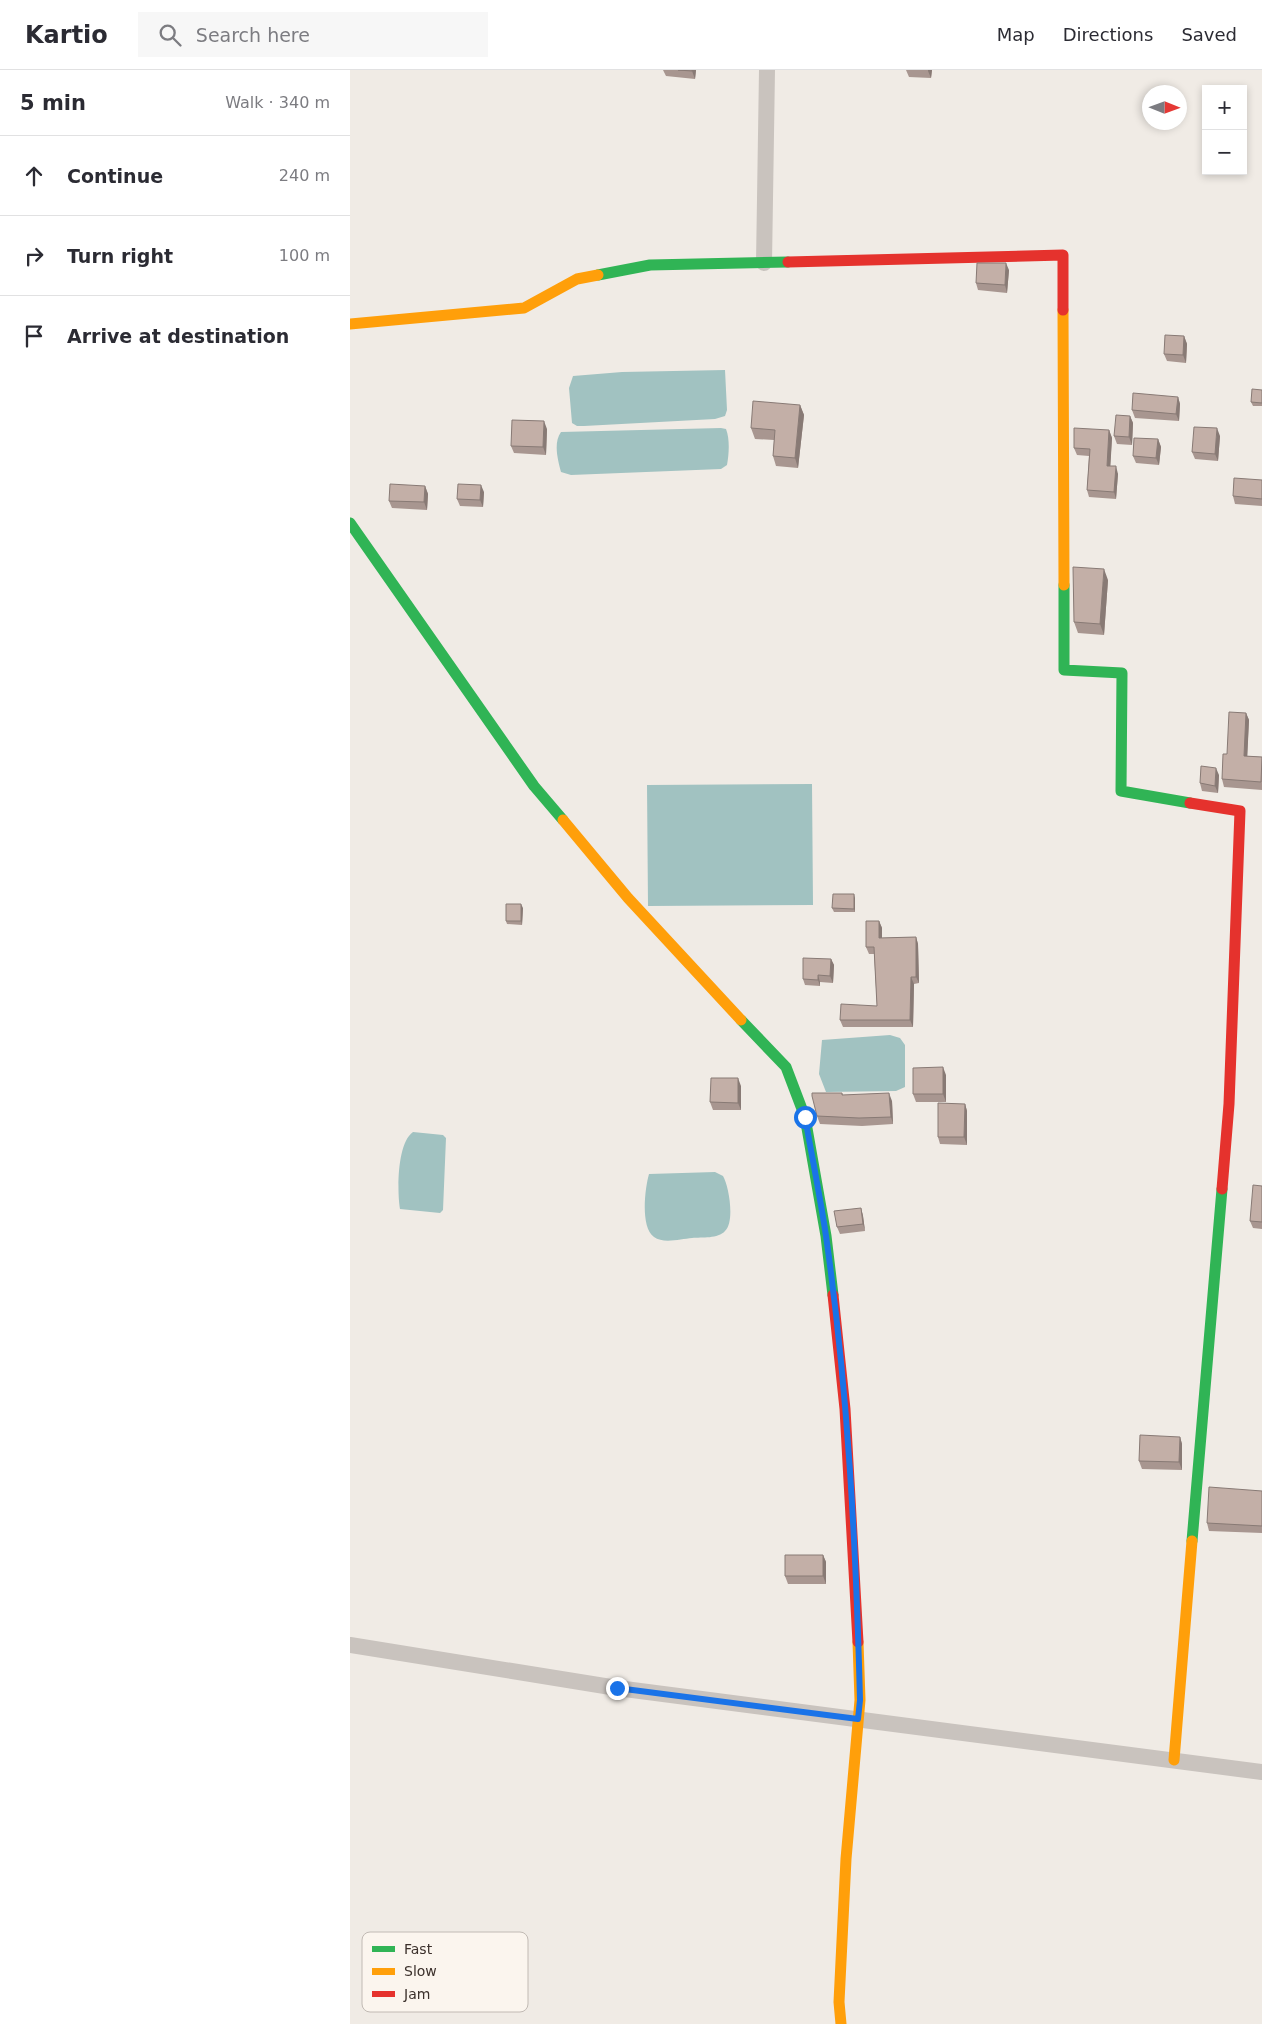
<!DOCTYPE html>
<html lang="en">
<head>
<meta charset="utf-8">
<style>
  :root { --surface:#fff; --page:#f7f7f7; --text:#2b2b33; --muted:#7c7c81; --line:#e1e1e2 }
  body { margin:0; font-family:"DejaVu Sans",sans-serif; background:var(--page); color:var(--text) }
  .controls { position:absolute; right:15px; top:15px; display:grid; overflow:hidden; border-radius:0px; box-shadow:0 2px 8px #0003 }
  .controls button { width:45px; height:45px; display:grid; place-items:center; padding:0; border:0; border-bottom:1px solid var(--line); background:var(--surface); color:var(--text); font:25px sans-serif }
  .compass { position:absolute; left:792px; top:15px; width:45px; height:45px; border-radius:50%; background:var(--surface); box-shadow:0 2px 8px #0003; rotate:91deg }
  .stop { position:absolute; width:15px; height:15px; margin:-11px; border:4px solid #1a73e8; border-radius:50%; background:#fff }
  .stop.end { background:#1a73e8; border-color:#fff; box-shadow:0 1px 5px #0008 }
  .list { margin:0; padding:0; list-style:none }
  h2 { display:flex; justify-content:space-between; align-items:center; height:65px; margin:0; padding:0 20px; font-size:21px }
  h2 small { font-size:16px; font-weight:400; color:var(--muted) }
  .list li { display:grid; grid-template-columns:32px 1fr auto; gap:15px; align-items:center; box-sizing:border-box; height:80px; padding:0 20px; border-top:1px solid var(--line) }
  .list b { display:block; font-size:19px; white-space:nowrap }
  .list em { font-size:16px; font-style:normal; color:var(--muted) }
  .icon { flex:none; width:28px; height:28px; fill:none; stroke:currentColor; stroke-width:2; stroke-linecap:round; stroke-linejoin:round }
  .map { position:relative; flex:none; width:912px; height:1954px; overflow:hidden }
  header { display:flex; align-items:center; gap:30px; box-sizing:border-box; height:70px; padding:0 25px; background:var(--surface); border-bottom:1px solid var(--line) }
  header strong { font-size:24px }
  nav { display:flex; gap:28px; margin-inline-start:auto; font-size:18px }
  .search { width:350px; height:45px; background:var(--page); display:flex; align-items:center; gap:12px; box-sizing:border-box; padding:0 18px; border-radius:0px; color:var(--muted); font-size:19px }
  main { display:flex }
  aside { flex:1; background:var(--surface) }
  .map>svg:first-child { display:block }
  .water { fill:#a1c2c1 }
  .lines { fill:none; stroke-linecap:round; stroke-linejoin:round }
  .street { stroke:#c9c3be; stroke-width:16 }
  .fast { stroke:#30b455; stroke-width:11 }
  .slow { stroke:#ff9f0a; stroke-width:11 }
  .jam { stroke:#e5322d; stroke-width:11 }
  .wall { fill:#a89690 }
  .shaded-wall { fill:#887a75 }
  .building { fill:#c3afa7; stroke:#887a75 }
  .route { stroke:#1a73e8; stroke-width:6 }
  .key { fill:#fbf5ee; stroke:#c1bab4; stroke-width:1 }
  .key-label { font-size:14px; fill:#3b302b }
</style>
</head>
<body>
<header>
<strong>Kartio</strong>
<div class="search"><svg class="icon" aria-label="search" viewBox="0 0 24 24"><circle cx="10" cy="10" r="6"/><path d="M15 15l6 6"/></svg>Search here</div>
<nav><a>Map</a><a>Directions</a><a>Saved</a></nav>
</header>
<main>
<aside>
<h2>5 min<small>Walk · 340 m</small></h2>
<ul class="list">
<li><svg class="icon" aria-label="ahead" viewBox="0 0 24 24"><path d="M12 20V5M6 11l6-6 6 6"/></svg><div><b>Continue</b></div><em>240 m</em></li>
<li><svg class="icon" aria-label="right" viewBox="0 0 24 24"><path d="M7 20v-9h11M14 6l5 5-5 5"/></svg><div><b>Turn right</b></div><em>100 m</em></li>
<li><svg class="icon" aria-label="arrive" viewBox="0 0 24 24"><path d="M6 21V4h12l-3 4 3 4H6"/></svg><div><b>Arrive at destination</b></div></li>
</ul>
</aside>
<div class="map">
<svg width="912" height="1954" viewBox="0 0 912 1954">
  <rect width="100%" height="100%" fill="#f0ebe5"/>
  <path class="water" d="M375,300l2,40 -2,6 -10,3 -131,7h-7l-5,-3 -3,-35 4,-12 49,-4z
    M371,358l5,1c4,10 3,25 1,36l-6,4 -150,6 -10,-3c-3,-12 -8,-29 0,-40z
    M462,714l1,121 -165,1 -1,-121z
    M540,965l10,3 5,7v42l-9,4 -70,1 -7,-18 3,-34z
    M63,1062l30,3 3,3 -3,72 -3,3 -40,-4c-3,-18 -3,-66 13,-77z
    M365,1102l8,4c6,10 12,46 2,55 -7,8 -23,6 -33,7 -11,1 -29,6 -38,-1 -14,-10 -9,-49 -5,-63z"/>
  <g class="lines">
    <path class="street" d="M414,193l3,-193
      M0,1575l267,43 645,84"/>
    <path class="fast" d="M248,205l52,-10 138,-3
      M0,453l184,263 29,34
      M714,515v85l58,3 -1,118 69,12
      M391,950l45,47 19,50 21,119 7,59
      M842,1471l30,-352"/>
    <path class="slow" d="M713,240l1,275
      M0,254l174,-16 53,-29 21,-4
      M213,750l65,78 113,122
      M824,1690l18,-219
      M491,1954l-2,-22 7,-143 14,-159 -2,-58"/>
    <path class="jam" d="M438,192l275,-7v55
      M840,733l50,8 -11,293 -7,85
      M483,1225l12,114 13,233"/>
  </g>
  <path class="wall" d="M313,0h33l-1,9 -29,-3z
    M556,0h26l-1,8 -22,-1z
    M659,200l-2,23 -29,-3 -2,-7z
    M834,266l3,8 -1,19 -19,-2 -3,-7z
    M912,320v16h-9l-2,-4z
    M828,327l2,7 -1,17 -44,-3 -3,-8z
    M450,335l4,10 -6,53 -22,-2 -3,-10 1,-16 -19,-1 -4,-11z
    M780,346l3,7 -1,22 -15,-1 -3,-8z
    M197,359l-1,26 -32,-2 -3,-7z
    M759,360l3,8 -2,28 8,8 -2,25 -27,-2 -2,-7 2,-34 -12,-1 -3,-7z
    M870,366l-2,25 -23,-2 -3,-7z
    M808,369l3,8 -2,18 -23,-2 -3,-7z
    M912,410v26l-27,-2 -2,-8z
    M75,416l3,8 -1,16 -35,-2 -3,-7z
    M134,422l-1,15 -23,-1 -3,-7z
    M758,510l-4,55 -26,-2 -4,-11z
    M896,643l3,7 -2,36 15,1v33l-38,-3 -2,-8 5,-25z
    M869,705l-1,18 -16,-2 -2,-8z
    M505,828v14h-21l-2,-4z
    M173,838l-1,17 -15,-1 -1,-3z
    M529,851l3,7v10l34,-1 2,7 1,39 -5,1 -1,43h-70l-3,-7 37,-14 -3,-52h-5l-3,-7z
    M481,889l3,6 -1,18 -13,-1v4l-15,-1 -2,-6z
    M596,1005v27h-30l-3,-8z
    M391,1016v24h-28l-3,-8z
    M492,1023l1,2 49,6 1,23 -31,2 -42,-2 -3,-8z
    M615,1034l2,7v34l-27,-1 -2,-7z
    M912,1116v43l-9,-1 -3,-7z
    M511,1138l2,8 2,15 -25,3 -3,-7z
    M830,1367l2,7v26l-40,-1 -3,-8z
    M912,1421v42l-53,-2 -2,-8z
    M473,1485l3,7v22h-38l-3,-8z"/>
  <path class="shaded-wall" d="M342,0h4l-1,9 -3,-8z
    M578,0h4l-1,8 -3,-7z
    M656,193l3,7 -2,23 -2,-8z
    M834,266l3,8 -1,19 -3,-8z
    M828,327l2,7 -1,17 -3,-7z
    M450,335l4,10 -6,53 -3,-10z
    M780,346l3,7 -1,22 -3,-8z
    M194,351l3,8 -1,26 -3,-8z
    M867,358l3,8 -2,25 -3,-7z
    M759,360l3,8 -2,35 -3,-7z
    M808,369l3,8 -2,18 -3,-7z
    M766,396l2,8 -2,25 -2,-7z
    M131,415l3,7 -1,15 -3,-7z
    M75,416l3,8 -1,16 -3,-8z
    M754,499l4,11 -4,55 -4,-11z
    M896,643l3,7 -2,43 -3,-7z
    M866,698l3,7 -1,18 -3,-7z
    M504,824l1,4v14l-1,-3z
    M171,834l2,4 -1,17 -1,-4z
    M529,851l3,7v16l-3,-6z
    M566,867l2,7 1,39 -3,-6z
    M481,889l3,6 -1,18 -3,-7z
    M468,905l2,7v4l-2,-6z
    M561,907l3,7 -1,43 -3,-7z
    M593,997l3,8v27l-3,-8z
    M388,1008l3,8v24l-3,-7z
    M539,1023l3,8 1,23 -2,-7z
    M615,1034l2,7v34l-3,-8z
    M511,1138l2,8 2,15 -2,-7z
    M830,1367l2,7v26l-3,-8z
    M473,1485l3,7v22l-3,-8z"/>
  <path class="building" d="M328,0h14v1z
    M627,193h29l-1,22 -29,-2z
    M815,265l19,1 -1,19 -19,-1z
    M902,319l10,1v13l-11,-1z
    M783,323l45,4 -2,17 -44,-4z
    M403,331l47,4 -5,53 -22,-2 2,-26 -24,-2z
    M766,345l14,1 -1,21 -15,-1z
    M162,350l32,1 -1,26 -32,-1z
    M844,357l23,1 -2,26 -23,-2z
    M724,358l35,2 -2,36h9l-2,26 -27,-2 3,-41 -16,-1z
    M784,368l24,1 -2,19 -23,-2z
    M884,408l28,2v19l-29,-3z
    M40,414l35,2 -1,16 -35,-1z
    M108,414l23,1 -1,15 -23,-1z
    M723,497l31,2 -4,55 -26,-2z
    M879,642l17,1 -2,43 18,1 -1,25 -39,-3 1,-25h4z
    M851,696l15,2 -1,18 -15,-3z
    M483,824h21v15l-22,-1z
    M156,834h15v17h-15z
    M516,851h13v17l37,-1v40h-5l-1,43h-70l1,-16 36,2 -3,-59h-8z
    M453,888l28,1 -1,17 -12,-1v5l-15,-1z
    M593,997v27h-30v-26z
    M361,1008h27v25l-28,-1z
    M462,1023h30v2l47,-2 2,24 -32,1 -42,-2 -5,-20z
    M588,1033l27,1 -1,33h-26z
    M903,1115l9,1v36l-12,-1z
    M511,1138l2,16 -26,3 -3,-16z
    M790,1365l40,2 -1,25 -40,-1z
    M859,1417l53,4v35l-55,-3z
    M435,1485h38v21h-38z"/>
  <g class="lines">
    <path class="route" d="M267,1618l241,31 2,-19c-4,-155 -12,-310 -34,-464 -6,-40 -14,-79 -21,-119"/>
  </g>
  <rect x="12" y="1862" width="166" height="80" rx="8" class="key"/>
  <rect x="22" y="1876" width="23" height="6" fill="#30b455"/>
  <rect x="22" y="1898" width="23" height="7" fill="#ff9f0a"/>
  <rect x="22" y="1921" width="23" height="6" fill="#e5322d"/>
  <g class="key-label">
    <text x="54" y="1884">Fast</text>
    <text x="54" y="1906">Slow</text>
    <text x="54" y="1929">Jam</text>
  </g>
</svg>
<div class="controls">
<button>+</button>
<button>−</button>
</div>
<svg class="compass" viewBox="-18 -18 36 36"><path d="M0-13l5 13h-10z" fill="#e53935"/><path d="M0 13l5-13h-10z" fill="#7c7c81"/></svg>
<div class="stop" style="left:455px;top:1047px"></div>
<div class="stop end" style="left:267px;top:1618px"></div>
</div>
</main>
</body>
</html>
